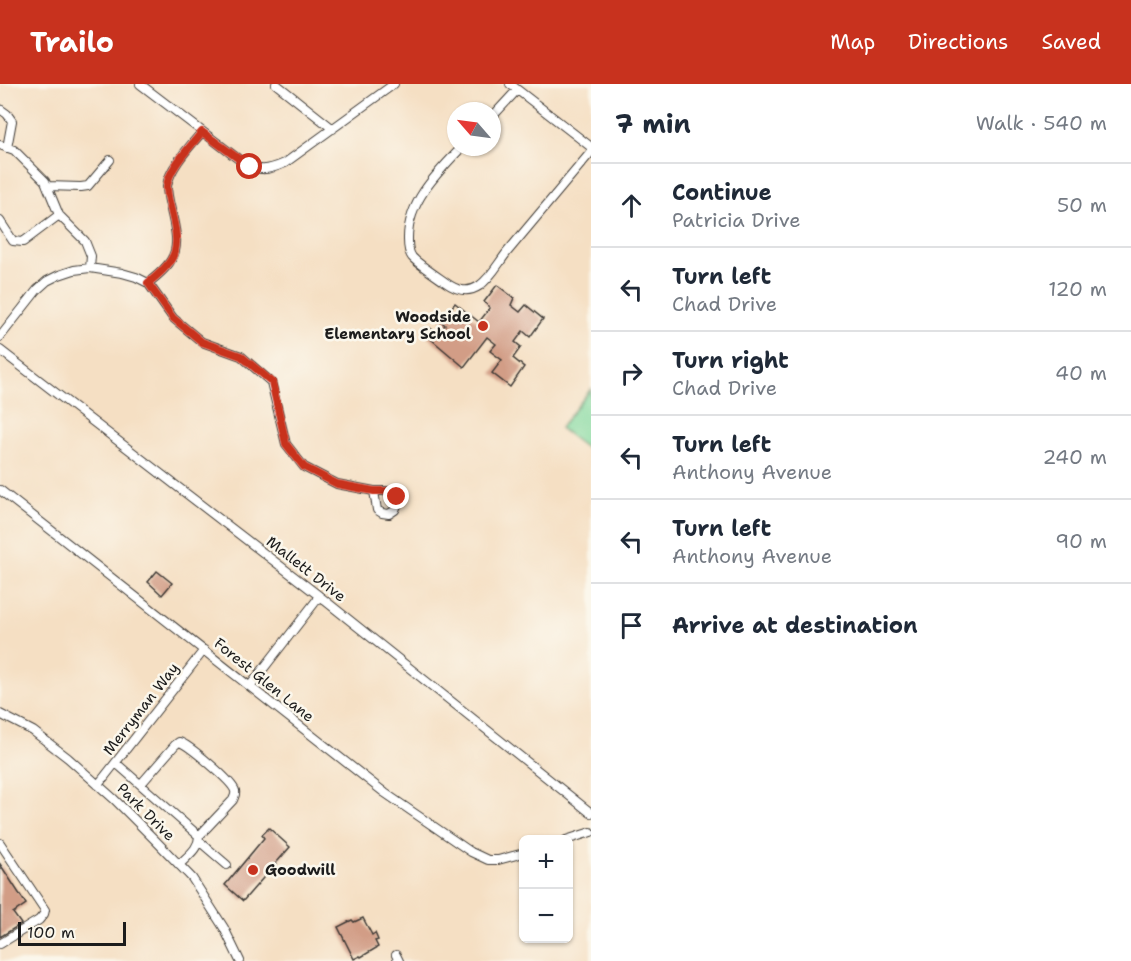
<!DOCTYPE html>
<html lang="en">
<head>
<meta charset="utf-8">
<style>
  :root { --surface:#fff; --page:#f2f2f3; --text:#1f2937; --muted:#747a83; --line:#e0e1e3; --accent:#c8321e }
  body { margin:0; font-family:"Shantell Sans",sans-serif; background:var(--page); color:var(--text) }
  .controls { position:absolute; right:18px; bottom:18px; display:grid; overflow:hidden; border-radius:9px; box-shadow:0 2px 4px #0004 }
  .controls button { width:54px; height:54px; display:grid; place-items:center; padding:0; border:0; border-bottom:2px solid var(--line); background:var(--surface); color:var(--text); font:30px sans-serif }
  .compass { position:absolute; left:447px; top:18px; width:54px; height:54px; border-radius:50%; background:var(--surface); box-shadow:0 2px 4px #0004; rotate:298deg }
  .scale { position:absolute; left:18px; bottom:15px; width:108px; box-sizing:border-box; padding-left:6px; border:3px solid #1c1c1c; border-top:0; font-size:16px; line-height:21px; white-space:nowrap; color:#1c1c1c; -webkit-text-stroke:4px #fbf7ec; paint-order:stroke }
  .stop { position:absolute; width:18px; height:18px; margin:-14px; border:4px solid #c8321e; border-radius:50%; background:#fff }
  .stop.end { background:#c8321e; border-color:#fff; box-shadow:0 2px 6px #0008 }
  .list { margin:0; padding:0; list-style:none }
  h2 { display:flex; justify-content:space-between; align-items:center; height:78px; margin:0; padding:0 24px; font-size:26px }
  h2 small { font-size:20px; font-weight:400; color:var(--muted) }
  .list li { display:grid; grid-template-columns:39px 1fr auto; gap:18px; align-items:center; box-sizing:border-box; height:84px; padding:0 24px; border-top:2px solid var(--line) }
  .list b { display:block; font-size:22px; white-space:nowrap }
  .list p { margin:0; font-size:20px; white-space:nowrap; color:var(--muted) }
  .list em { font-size:20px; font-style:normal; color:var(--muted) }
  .icon { flex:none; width:33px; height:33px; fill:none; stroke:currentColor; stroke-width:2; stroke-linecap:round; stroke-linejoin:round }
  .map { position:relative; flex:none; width:591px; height:877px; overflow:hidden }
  header { display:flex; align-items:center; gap:36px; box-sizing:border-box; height:84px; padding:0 30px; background:var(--accent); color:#fff }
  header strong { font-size:28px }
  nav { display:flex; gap:33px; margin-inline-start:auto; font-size:21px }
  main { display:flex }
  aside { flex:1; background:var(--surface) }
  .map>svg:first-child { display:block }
  .green { fill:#80d89d; stroke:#4e7a5c; stroke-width:1.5 }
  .building { fill:#d29d86 }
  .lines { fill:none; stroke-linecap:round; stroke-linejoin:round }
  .minor-casing { stroke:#3d3935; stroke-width:10 }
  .minor { stroke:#fff; stroke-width:8 }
  .route { stroke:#c8321e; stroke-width:8 }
  .poi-dot { fill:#c8321e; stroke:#fbf7ec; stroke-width:2 }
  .labels { text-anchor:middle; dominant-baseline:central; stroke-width:5; stroke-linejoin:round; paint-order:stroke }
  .poi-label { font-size:15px; font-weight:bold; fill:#1c1c1c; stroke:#fbf7ec; text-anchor:end }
  .street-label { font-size:15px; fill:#1c1c1c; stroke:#fbf7ec }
</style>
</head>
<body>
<header>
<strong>Trailo</strong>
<nav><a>Map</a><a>Directions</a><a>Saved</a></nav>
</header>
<main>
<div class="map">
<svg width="591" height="877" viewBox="0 0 591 877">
  <rect width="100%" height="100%" fill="#fbf7ec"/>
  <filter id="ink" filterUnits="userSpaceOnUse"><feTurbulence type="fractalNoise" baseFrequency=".0167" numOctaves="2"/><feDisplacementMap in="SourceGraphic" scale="12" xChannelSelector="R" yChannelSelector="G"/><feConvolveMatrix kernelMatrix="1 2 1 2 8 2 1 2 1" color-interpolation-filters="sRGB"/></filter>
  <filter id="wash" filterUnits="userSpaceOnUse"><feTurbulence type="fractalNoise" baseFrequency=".008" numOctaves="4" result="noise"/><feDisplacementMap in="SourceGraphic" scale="24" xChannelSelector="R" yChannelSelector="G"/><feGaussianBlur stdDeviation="1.35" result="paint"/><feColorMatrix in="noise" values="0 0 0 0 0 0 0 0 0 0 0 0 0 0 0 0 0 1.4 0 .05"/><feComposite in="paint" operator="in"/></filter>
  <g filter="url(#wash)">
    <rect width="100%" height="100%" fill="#f5dfc3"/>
    <path class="green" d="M591,305v63l-31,-24z"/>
    <g id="blocks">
      <path class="building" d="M497,201l17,13 -3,7 9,7 6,-7 17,14 -13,18 -7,-6 -8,11 6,5 -8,11 11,9 -14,20 -18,-14 10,-13 -12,-9 6,-7 -9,-7 -23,30 -39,-33 5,-6 8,6 7,-9 -4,-4 14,-18 24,19 11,-14 -6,-6z
        M157,487l15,12 -10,12 -14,-13z
        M269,744l21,19 -47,54 -18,-16 39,-47 -2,-3z
        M0,780l26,40 -13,9 8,11 -21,13z
        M363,834l9,17 3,-2 3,7 -3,1 3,6 -17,10 -1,-1 -6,3 -16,-32 14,-7 2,2z"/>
    </g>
  </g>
  <g filter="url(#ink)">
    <use href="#blocks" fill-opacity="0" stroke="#3d3935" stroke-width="1.5"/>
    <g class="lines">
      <g class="minor-casing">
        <path id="minor" d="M140,0l101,77c17,11 26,10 44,2l109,-79
          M276,0l57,45
          M510,0l81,63
          M0,25l7,5 5,7 -5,27
          M492,33l25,-27
          M0,61l14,5 31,31 14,34 26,26 6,15 -1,12
          M462,63c-24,25 -55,55 -54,93 0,5 1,13 4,17 5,6 26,20 33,25 11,8 22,12 34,4 12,-8 20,-24 29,-35 28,-33 55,-66 83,-99
          M47,102l34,1 7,-1 22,-26
          M0,137l13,20 10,1 36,-27
          M148,199c32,-25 32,-35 23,-73 -2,-8 -4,-16 -4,-24 2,-18 24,-41 35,-54
          M0,253l37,-47 10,-9 12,-6 15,-5 16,-2 32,5 14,4 12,6 25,35 29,24 39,14 30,26 15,62 18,23 33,17 37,7h13l10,6 1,6 -3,7 -6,4 -7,-1 -5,-3 -3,-19
          M0,266l318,245 273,218
          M0,406l385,303 86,59 17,8h10l26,-7
          M250,602l66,-85 2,-6
          M0,630l33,17 35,27 46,41 42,42 36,37 32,50 16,33
          M116,679l83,73c0,13 -12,20 -20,29
          M141,700l34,-39 4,-3c9,2 54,40 56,49 1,4 -1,6 -2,9l-34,36
          M98,701l106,-135
          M566,756l25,-8
          M199,757l28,24
          M0,759l45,67 -1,4 -5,6 -39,24
          M396,871l3,6"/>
      </g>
      <use href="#minor" class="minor"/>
    </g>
  </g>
  <g class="lines" filter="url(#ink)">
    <path class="route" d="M250,83l-48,-35c-11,14 -33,36 -35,54 0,8 2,16 4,24 9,37 9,48 -23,73l25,35 29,24 39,14 31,26 14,62 18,23 33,17 37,7h13l10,6"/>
  </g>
  <g class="poi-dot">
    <circle cx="483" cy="242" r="6"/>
    <circle cx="253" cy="786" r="6"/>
  </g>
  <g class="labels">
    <g class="poi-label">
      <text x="471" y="233">Woodside<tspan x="471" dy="17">Elementary School</tspan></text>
      <text x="265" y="786" text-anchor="start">Goodwill</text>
    </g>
    <g class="street-label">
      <text transform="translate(306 485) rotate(38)">Mallett Drive</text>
      <text transform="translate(264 596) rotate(39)">Forest Glen Lane</text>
      <text transform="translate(141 625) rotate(-52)">Merryman Way</text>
      <text transform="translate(146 728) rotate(45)">Park Drive</text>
    </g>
  </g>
</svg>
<div class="controls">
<button>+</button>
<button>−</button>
</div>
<svg class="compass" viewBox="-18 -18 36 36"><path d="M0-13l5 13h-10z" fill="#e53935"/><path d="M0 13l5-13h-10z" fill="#747a83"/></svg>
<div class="scale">100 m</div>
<div class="stop" style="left:250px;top:83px"></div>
<div class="stop end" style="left:397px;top:413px"></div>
</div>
<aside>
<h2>7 min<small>Walk · 540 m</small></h2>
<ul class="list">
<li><svg class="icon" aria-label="ahead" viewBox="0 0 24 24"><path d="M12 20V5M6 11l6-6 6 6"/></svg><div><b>Continue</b><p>Patricia Drive</p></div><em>50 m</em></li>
<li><svg class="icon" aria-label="left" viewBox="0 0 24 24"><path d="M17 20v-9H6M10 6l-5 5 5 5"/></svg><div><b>Turn left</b><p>Chad Drive</p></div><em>120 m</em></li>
<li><svg class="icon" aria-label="right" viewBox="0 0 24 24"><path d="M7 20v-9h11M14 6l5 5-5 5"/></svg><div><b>Turn right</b><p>Chad Drive</p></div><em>40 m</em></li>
<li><svg class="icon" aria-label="left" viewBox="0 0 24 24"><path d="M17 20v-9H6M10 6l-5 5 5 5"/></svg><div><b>Turn left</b><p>Anthony Avenue</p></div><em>240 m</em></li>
<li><svg class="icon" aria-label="left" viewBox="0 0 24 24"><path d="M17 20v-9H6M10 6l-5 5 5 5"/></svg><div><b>Turn left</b><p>Anthony Avenue</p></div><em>90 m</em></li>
<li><svg class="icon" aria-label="arrive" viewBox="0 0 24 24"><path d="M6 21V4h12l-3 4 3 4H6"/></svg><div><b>Arrive at destination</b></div></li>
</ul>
</aside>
</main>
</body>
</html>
